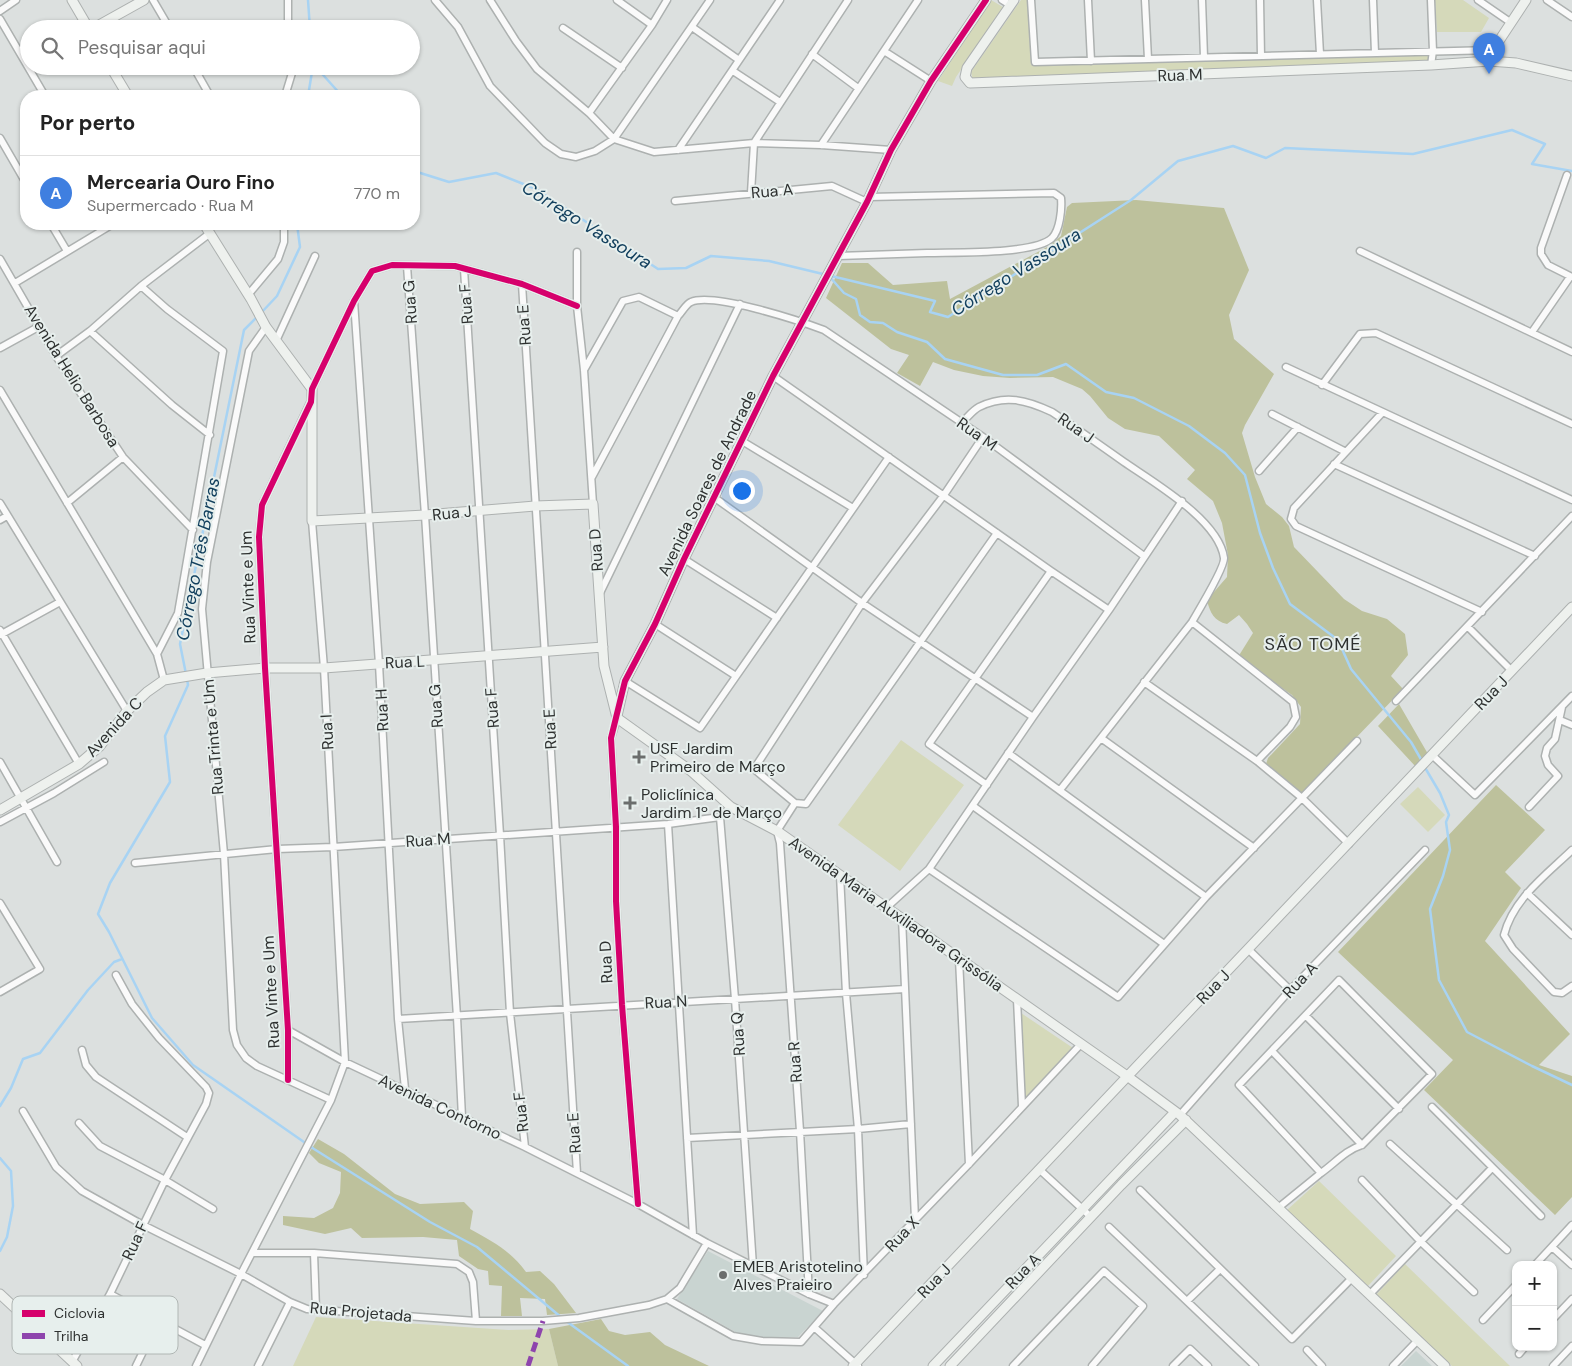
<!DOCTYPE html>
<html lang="pt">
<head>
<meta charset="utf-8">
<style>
  :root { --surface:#fff; --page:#f2f2f2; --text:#222; --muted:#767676; --line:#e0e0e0; --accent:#6b6e6d }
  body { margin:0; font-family:"DM Sans",sans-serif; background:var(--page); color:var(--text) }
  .controls { position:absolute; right:15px; bottom:15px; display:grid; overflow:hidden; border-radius:10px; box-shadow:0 1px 4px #0004 }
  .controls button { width:45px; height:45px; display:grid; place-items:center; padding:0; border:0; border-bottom:1px solid var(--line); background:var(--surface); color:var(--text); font:25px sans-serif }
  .you { position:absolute; left:741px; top:490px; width:18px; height:18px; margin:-12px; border:4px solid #fff; border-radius:50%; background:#1a73e8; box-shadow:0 0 0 8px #1a73e833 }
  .badge { display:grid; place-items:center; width:32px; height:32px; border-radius:50%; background:var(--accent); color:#fff; font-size:16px; font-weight:700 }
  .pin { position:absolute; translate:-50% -41px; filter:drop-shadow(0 1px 2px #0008) }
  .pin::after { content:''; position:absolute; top:26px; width:18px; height:15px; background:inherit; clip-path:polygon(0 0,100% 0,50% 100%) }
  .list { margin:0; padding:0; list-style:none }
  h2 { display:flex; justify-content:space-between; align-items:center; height:65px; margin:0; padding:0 20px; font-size:21px }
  h2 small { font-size:16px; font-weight:400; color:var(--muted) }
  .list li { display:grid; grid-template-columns:32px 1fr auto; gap:15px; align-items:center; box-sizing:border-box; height:75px; padding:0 20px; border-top:1px solid var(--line) }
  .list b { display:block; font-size:19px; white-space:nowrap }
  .list p { margin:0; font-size:16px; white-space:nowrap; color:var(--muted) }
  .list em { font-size:16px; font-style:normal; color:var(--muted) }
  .icon { flex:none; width:28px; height:28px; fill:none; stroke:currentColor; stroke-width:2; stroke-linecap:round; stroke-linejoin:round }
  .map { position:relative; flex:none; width:1572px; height:1366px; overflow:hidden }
  .search { position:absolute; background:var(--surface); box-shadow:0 1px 4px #0004; left:20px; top:20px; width:400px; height:55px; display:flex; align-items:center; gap:12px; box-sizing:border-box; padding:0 18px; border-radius:28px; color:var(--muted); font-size:19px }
  .panel { position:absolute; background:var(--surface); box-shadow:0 1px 4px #0004; left:20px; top:90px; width:400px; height:140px; border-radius:20px }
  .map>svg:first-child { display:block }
  .built { fill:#c9d4d1 }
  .green { fill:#d5d9ba }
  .forest { fill:#bdc19c }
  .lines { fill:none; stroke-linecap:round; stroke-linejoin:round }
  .stream { stroke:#a8d3f3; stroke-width:2.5 }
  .street-casing { stroke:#adb1b0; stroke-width:9 }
  .secondary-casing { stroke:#adb1b0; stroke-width:11 }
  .street { stroke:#fafafa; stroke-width:6 }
  .secondary { stroke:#eef1ee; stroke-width:9 }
  .quiet { stroke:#8e44ad; stroke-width:5; stroke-dasharray:10 5; stroke-linecap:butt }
  .cycleway-casing { stroke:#e7efed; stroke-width:9 }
  .cycleway { stroke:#d6006c; stroke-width:6 }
  .poi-dot { fill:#6b6e6d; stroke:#e7efed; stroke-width:2 }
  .labels { text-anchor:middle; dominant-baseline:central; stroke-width:4; stroke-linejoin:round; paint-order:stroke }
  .street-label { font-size:16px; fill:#2e3130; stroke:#e7efed }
  .poi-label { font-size:16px; fill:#2e3130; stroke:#e7efed; text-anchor:start }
  .water-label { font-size:18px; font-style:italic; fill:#13405e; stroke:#e7efed }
  .neighbourhood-label { font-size:18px; letter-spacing:1px; fill:#2e3130; stroke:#e7efed }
  .key { fill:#e7efed; stroke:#b0b6b4; stroke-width:1 }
  .key-label { font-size:14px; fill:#2e3130 }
</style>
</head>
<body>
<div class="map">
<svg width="1572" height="1366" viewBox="0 0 1572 1366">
  <rect width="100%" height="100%" fill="#dce0df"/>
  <path class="built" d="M708,1251l115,60 -25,26h-40l-19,-3 -62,-35z
    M1416,1351l16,15h-31z"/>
  <path class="green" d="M991,0l12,7 -47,70 -4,9 -14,-5z
    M1021,0h8l2,65 397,-13v10l-455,19 -2,-9z
    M1435,0h28l26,18 -8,14h-44z
    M901,740l63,45 -64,86 -62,-46z
    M1418,787l27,28 -17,17 -28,-28z
    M1021,1013l52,35 -48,52z
    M1319,1181l77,75 -28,30 -81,-76z
    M1405,1264l105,102h-58l-76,-71z
    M316,1317l192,13 41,-1 9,37h-265z"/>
  <path class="forest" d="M1136,200l88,8 25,62 -20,45 5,24 40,35 -29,51 -3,8 13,44 11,27 16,13 7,9 5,21 50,52 18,12 25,8 18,15 3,21 -17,21 12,13 -101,105 -36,-30 2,-6 32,-34 1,-17 -9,-12 -54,-38 15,-24 -6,-9 -8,-9 -12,9c-13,-3 -17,-11 -20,-24l20,-23 1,-22 -6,-32 -9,-22 -26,-22 8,-9 -36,-34 -34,-7 -17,-11 -18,-22 -8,-7 -29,-12 -43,1 -27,-2 -29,-6 -21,-8 -13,24 -23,-13 12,-18 -18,-6 -65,-51 16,-35h26l25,22 54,-4 3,18 99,-53 12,-10 6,-29 5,-4z
    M1399,704l29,50 -12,13 -38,-41z
    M1496,785l49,45 -40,42 16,16 -36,53 85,93 -31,31 33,11v121l-17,18 -131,-125 29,-30 -115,-108z
    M318,1139l26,15 51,40 25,10 44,-2 9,9 -3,18c22,12 41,22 56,43l14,-1 14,13 22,29 -29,2 -2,-16 -25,-1 2,18h-21l1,-30 -13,-1 -1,-14 -10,-2 -19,-13 -2,-16 -34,-3 -61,1 -11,-10 -26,6 -42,-9v-9l31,2 19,-10 7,-15 1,-21 -22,-9 -10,-10z
    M601,1319l8,12 16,4 25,-3 15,13 44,21h-151l-9,-37z"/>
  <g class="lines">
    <path class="stream" d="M308,0l2,29
      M315,66l27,30
      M308,96l5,-30
      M414,171l35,11 47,-9 40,16 122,80 28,-1 25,-12 58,5 166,40 -5,11 18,5 183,-117 47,-39 55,-15 33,12 19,-10 128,6 99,-24 33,14 -13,20 40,7
      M829,276l15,17 12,6 4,16 10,7 13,1 14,9 30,10 18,17 58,16h34l29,-11 40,28 28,6 55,28 36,27 20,22 15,58 13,35 17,36 48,36 13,29 60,73 11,19
      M261,313l16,-17 23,-49 -3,-23
      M186,674l-6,-30 64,-314 13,-13
      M187,679l1,6 -23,51 5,46 -60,101 -12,31 11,18 43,86 41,47 121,84 116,73 47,25 85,71
      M1424,766l16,27 9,22 -3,7 4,28 -7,26 -13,33 9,71 28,52 65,34 40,19
      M0,1106l11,-18 12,-29 17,-6 48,-63 26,-28 8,-3
      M0,1158l11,13 2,35 -6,31 -7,14
      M566,1321l62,45"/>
    <g class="street-casing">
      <path id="street" d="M153,0l17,29
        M288,0v29
        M435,0l23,27 32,59 55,57 16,11 15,3 19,-6 19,-12 96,-139
        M490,0l26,41 21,28 52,44 25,26 40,13 100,-9 67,2 70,5
        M617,0l35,25
        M1002,0l8,5
        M1031,0l4,62 458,-12
        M1088,0l3,61
        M1145,0l3,59
        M1202,0l2,57
        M1260,0l1,56
        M1317,0l3,54
        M1373,0l2,53
        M1431,0l2,51 -2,14
        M1478,0l32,22
        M1547,0l25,17
        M0,11l16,-11
        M0,19l45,77
        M692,27l47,33
        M563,28l59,40
        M884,51l47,30
        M812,54l46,34
        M193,66l17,30
        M733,71l47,31
        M285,96l7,-23 -1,-7
        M589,113l63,-88 15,-25
        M0,138l26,45
        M821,145l97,-145
        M678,150l102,-150
        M1567,175l-26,73v6l7,11 24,12
        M751,193l3,-50 94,-143
        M675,201l157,-15 35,16
        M51,224l16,27
        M1360,251l212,101
        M577,252v54l7,64 9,134
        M838,256c30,-1 59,-2 89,-3 25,-1 107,2 125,-15 8,-8 10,-29 9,-40l-7,-5 -185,4
        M0,259l56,97 67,101 70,73
        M407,266l18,249 32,502 5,100
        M464,269l36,566 10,178 15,134
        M15,283l98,-59
        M522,284l55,889
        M141,286l26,23 56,42 -45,262 -21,41
        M248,295l30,-36 6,-17v-18
        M354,301l25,363 19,355 7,70
        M266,327l-17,24 -42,211 -5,47 22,245 9,176 4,15 9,13 11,8 74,34
        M90,331l82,74 38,30
        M1532,332l38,-55
        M276,341l39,-85
        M0,348l40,-22
        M56,356l34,-25 51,-45 68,-52
        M1286,367l286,133
        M584,370l39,-69 16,-4 39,19
        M773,376l278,195 58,39
        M1322,385l38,-51 16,-1 196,91
        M312,389l42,-88 18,-30 20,-6 63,1 67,18 55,22
        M0,390l157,264 7,26
        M1382,413l-88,95 -3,11 5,7 186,86
        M1272,414l74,38
        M961,423c6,-5 12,-13 18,-16 26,-13 48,-7 73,5 24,16 48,33 72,50 29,20 95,58 100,96 1,9 -25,52 -32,64l-132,168
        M983,437l-39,58 -82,108 -108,166 41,34 11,1 191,-271
        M742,441l111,67
        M1334,464l201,92
        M1259,471l39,-44
        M592,477l86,-161c4,-4 8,-12 13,-14 22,-10 109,19 133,28l159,107 161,119
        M715,498l147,105 171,114
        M0,503l127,208
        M67,503l56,-46
        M0,520l7,-4
        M684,559l93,59
        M600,593l140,-289
        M1192,622l101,80 3,15 -6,10 -33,34
        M655,624l81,52
        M1468,627l44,44
        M0,630l79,134
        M0,635l60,-33
        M625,681l75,47 189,-271
        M1144,682l113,79 45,37 47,46
        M1396,701l176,-185
        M617,718l-6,20 5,89v74l6,104 16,199
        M1560,720l12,5
        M1101,738l153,110
        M1008,753l198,144
        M1432,755l43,40 97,-99
        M0,762l57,100
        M987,785l-58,-41 122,-173
        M795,803l-18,28 3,12 20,288 9,163
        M973,806l191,138
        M1529,807l29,-31 -10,-11 -3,-9 2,-8 8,-9 7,-32
        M720,817l15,182 18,267
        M720,817l11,-10
        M0,822l54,-29 50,-31
        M668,824l25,411
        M1572,850c-26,25 -59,49 -68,85l9,14 41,43 8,1 10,-7
        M135,863l142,-14 56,-2 335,-23 52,-7
        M929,869l189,128 88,-100 151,-156
        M840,875l6,118 12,136 6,146
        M1527,893l45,42
        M0,903l40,66 -40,23
        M886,908l43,-39 104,-152 76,-107 73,-109
        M902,918l13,301
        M1248,949l42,41
        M959,959l10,205
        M1017,999l5,107
        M1306,1016l93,93
        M398,1019l507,-30
        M288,1030l57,32 180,85 113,57 69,39 102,51 25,10
        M82,1050l4,15 10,12 91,60
        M1272,1051l90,94
        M288,1080v-50l-23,-362 -6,-131 3,-32 48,-102
        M1432,1107l109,109
        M23,1111l33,56 26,24 61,34 98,49 49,28 17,7 169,12h67l36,-3 70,-13 18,-6 13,-11 27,-45
        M1180,1115l110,-125 135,-140
        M79,1123l21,23 65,34 48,29
        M687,1138l171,-9 53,-5
        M1390,1144l117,106
        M1040,1170l51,47
        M1362,1180l59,62 53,50
        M1140,1190l152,149 60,-61
        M1278,1208l43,-35c14,-10 25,-23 41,-28l70,-71 -93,-94 -100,105 82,88
        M1109,1227l146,139
        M1552,1247l20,18
        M252,1253h62l143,11 12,8 4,10 3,39
        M314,1253l2,56
        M1535,1265l37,-40
        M110,1294l95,51
        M1370,1294l122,-126
        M667,1299l66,37 29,5 39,1 33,-38 135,-140 112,-120
        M1187,1301l33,-32
        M1553,1319l19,-20
        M1483,1320l33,-35
        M814,1327l44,39
        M1307,1350l15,16
        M1519,1354l6,-7
        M72,1362l38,-68 55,-114 41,-76 3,-11 -3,-6 -47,-49 -27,-34 -16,-29
        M136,1366l22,-45
        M196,1366l45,-92 90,-174 14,-38 -21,-394 -12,-147
        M258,1366l32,-64
        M1013,1366l91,-95 39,35 -51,60
        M1173,1366l17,-17 18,17
        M1393,1366l25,-26
        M1553,1366l19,-20"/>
    </g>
    <g class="secondary-casing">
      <path id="secondary" d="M72,0l17,29
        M1014,0l-47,68 -2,9 5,6 461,-18 58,-4 27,2 56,13
        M92,29l52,-29
        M1489,61l4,-11 33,-50
        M110,66l18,30
        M204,224l47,75 15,28 46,62v132l113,-6 110,-9 58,-2 11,162 13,52
        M617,716l8,-35 30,-57 29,-65 89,-183 94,-174 24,-52 40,-69 55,-81
        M617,718l74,53 40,36 46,24 350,245 53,39 265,251
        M0,810l79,-46 21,-18 27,-35 20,-19 17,-12 43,-7 58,-5h59l279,-21
        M0,1294l77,72
        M853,1366l719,-759
        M933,1366l242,-254
        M950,1366l171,-181 65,-65"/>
    </g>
    <use href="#street" class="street"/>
    <use href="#secondary" class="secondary"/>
    <path class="quiet" d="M528,1366l15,-45"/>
    <g class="cycleway-casing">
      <path id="cycleway" d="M288,1080v-50l-23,-362 -6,-131 3,-32 49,-103 1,-13 42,-88 18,-30 20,-6 63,1 67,18 55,22
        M638,1204l-16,-199 -6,-104v-74l-5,-89 14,-57 30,-57 29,-65 89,-183 94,-174 24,-52 40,-69 55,-81"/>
    </g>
    <use href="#cycleway" class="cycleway"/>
  </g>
  <g class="poi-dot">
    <path d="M636.5 749.5h5v5h5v5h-5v5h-5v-5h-5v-5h5z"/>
    <path d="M627.5 795.5h5v5h5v5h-5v5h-5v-5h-5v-5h5z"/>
    <circle cx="723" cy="1275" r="5"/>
  </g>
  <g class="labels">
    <g class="street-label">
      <text transform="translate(1180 75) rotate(-2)">Rua M</text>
      <text transform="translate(772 191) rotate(-5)">Rua A</text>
      <text transform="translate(410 302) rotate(-94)">Rua G</text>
      <text transform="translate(466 304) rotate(-94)">Rua F</text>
      <text transform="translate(524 325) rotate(-94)">Rua E</text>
      <text transform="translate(72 376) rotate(58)">Avenida Helio Barbosa</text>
      <text transform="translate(1076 428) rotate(35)">Rua J</text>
      <text transform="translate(977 434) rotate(35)">Rua M</text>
      <text transform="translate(707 483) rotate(-64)">Avenida Soares de Andrade</text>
      <text transform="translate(452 513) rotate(-6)">Rua J</text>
      <text transform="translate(596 550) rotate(-94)">Rua D</text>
      <text transform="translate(248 587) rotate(-92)">Rua Vinte e Um</text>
      <text transform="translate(405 662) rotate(-3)">Rua L</text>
      <text transform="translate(1491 693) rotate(-46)">Rua J</text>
      <text transform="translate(436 706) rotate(-94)">Rua G</text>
      <text transform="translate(492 708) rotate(-94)">Rua F</text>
      <text transform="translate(382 710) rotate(-93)">Rua H</text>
      <text transform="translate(114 727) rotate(-47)">Avenida C</text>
      <text transform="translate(550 729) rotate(-93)">Rua E</text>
      <text transform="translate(327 732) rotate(-93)">Rua I</text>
      <text transform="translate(213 737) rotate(-95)">Rua Trinta e Um</text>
      <text transform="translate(428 840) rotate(-4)">Rua M</text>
      <text transform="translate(896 914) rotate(35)">Avenida Maria Auxiliadora Grissólia</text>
      <text transform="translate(606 962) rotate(-93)">Rua D</text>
      <text transform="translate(1300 980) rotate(-47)">Rua A</text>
      <text transform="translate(1213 987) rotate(-46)">Rua J</text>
      <text transform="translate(271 992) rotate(-93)">Rua Vinte e Um</text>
      <text transform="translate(666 1002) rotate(-3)">Rua N</text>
      <text transform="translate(738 1034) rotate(-94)">Rua Q</text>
      <text transform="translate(795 1062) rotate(-94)">Rua R</text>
      <text transform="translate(440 1107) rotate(25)">Avenida Contorno</text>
      <text transform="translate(521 1112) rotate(-96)">Rua F</text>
      <text transform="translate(574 1133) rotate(-94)">Rua E</text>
      <text transform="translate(902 1234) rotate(-47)">Rua X</text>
      <text transform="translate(135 1241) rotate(-65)">Rua F</text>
      <text transform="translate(1023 1271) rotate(-46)">Rua A</text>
      <text transform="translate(934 1281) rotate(-46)">Rua J</text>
      <text transform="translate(361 1312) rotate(5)">Rua Projetada</text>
    </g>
    <g class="poi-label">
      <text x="650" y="748">USF Jardim<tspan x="650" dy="18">Primeiro de Março</tspan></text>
      <text x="641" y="794">Policlínica<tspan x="641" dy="18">Jardim 1º de Março</tspan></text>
      <text x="733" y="1266">EMEB Aristotelino<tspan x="733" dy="18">Alves Praieiro</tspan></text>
    </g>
    <g class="water-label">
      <text transform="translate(587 225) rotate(32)">Córrego Vassoura</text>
      <text transform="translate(1016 272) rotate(-32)">Córrego Vassoura</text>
      <text transform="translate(198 559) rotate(-79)">Córrego Três Barras</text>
    </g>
    <g class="neighbourhood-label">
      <text x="1313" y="644">SÃO TOMÉ</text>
    </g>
  </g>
  <rect x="12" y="1296" width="166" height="58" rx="8" class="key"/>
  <rect x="22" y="1310" width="23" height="7" fill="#d6006c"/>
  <rect x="22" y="1333" width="23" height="6" fill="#8e44ad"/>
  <g class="key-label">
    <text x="54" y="1318">Ciclovia</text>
    <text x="54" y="1341">Trilha</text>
  </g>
</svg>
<div class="controls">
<button>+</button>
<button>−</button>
</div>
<div class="you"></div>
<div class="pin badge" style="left:1489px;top:74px;background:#3f7fe0">A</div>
<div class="search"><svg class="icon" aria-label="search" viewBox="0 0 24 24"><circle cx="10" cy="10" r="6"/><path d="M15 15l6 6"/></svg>Pesquisar aqui</div>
<section class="panel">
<h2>Por perto<small></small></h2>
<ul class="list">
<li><span class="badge" style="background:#3f7fe0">A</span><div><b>Mercearia Ouro Fino</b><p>Supermercado · Rua M</p></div><em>770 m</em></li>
</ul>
</section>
</div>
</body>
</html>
